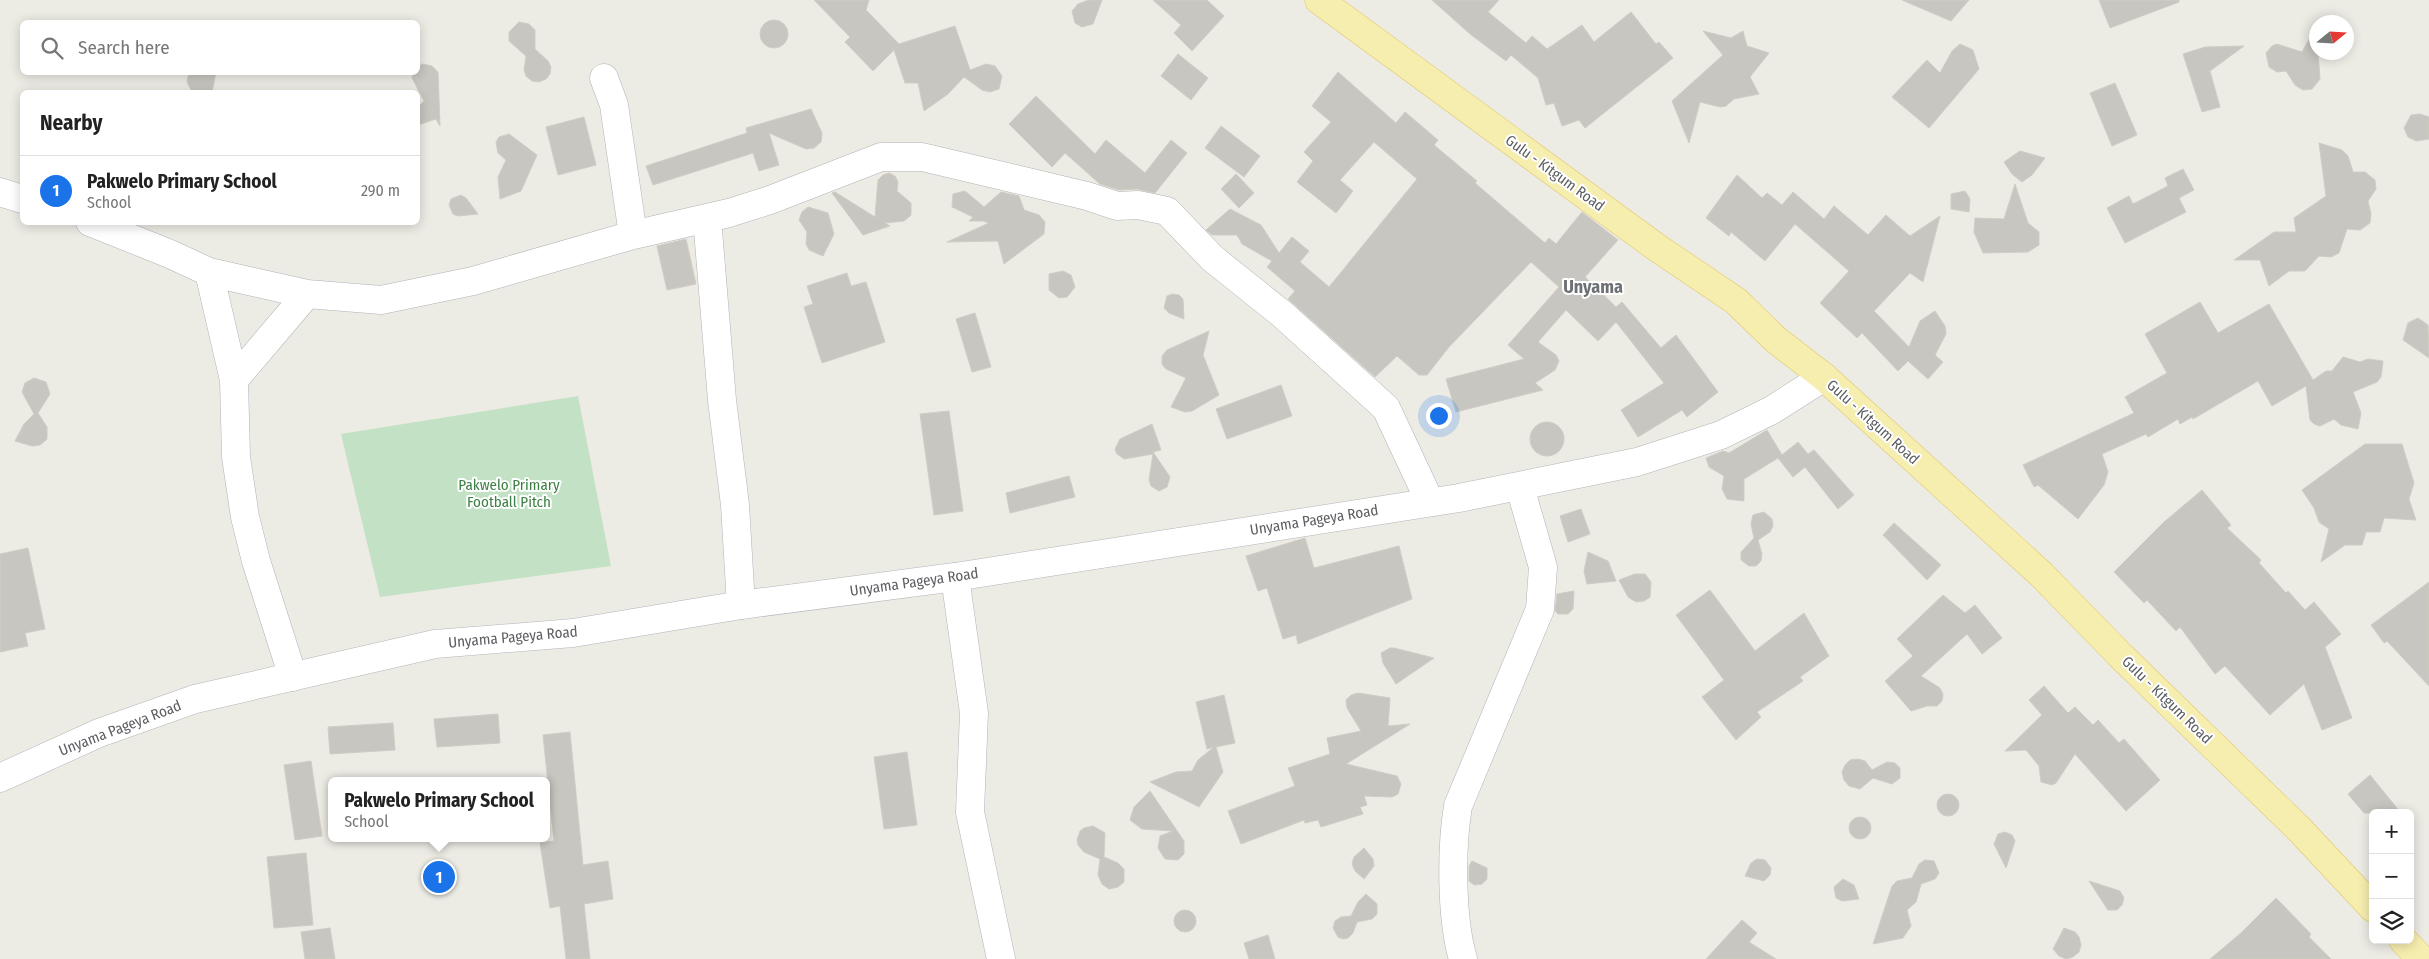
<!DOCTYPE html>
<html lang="en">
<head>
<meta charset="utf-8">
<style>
  :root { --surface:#fff; --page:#f6f6f6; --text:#222; --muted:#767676; --line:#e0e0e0; --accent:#1a73e8 }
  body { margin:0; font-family:"Fira Sans Condensed",sans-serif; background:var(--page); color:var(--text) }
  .controls { position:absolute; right:15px; bottom:15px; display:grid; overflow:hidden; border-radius:8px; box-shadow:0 2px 12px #0003 }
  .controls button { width:45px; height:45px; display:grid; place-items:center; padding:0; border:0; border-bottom:1px solid var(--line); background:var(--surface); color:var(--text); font:25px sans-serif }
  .compass { position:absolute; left:2309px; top:15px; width:45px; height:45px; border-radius:50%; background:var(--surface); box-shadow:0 2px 12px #0003; rotate:72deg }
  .you { position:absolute; left:1438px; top:415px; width:18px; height:18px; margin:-12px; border:4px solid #fff; border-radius:50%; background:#1a73e8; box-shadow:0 0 0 8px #1a73e833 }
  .badge { display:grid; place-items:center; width:32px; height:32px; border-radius:50%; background:var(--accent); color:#fff; font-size:16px; font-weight:700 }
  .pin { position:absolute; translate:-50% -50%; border:2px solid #fff; box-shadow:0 1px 5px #0006 }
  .popup { position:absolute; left:328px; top:777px; width:222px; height:65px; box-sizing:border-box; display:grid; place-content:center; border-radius:8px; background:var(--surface); filter:drop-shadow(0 1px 4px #0005); font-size:16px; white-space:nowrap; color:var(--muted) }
  .popup b { font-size:19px; color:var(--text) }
  .popup::after { content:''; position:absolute; left:50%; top:100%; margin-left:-10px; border:10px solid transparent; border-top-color:var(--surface) }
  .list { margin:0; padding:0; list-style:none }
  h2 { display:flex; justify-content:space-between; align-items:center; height:65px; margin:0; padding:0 20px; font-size:21px }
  h2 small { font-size:16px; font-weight:400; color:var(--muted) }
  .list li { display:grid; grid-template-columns:32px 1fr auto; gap:15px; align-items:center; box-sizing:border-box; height:70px; padding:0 20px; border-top:1px solid var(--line) }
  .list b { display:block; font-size:19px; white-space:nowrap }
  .list p { margin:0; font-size:16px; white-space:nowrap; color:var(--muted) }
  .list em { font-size:16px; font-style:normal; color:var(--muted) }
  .icon { flex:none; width:28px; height:28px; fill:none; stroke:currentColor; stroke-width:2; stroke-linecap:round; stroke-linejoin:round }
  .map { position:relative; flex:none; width:2429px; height:959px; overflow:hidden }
  .search { position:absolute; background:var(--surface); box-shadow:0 2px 12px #0003; left:20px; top:20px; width:400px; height:55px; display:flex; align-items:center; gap:12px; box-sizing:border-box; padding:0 18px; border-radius:8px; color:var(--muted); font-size:19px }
  .panel { position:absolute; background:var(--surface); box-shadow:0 2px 12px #0003; left:20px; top:90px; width:400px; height:135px; border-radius:8px }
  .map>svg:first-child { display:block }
  .green { fill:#c3e1c4 }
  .building { fill:#c8c6c0; stroke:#d0cdc3 }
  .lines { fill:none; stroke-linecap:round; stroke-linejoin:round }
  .street-casing { stroke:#b1b3b7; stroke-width:29 }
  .secondary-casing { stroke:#b3b5b9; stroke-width:29 }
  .primary-casing { stroke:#e1c668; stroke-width:29 }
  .street { stroke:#fff; stroke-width:28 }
  .secondary { stroke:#fff; stroke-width:28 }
  .primary { stroke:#f6eeaf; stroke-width:28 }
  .labels { text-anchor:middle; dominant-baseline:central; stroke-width:4; stroke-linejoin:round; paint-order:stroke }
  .street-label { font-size:15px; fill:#5c5e62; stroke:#fff }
  .park-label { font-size:15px; fill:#3e7f45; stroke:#fff }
  .quarter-label { font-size:18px; font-weight:bold; fill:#6d7074; stroke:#fff }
</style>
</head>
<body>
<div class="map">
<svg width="2429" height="959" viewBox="0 0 2429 959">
  <rect width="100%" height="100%" fill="#ecebe4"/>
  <path class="green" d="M578,396l33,170 -231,31 -39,-163z"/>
  <path class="building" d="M814,0h55l-3,10 33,34 56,-18 15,44 16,-6 9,2 7,10 -3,13 -9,3 -8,-2 -18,-13 -16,17 -24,17 -6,-28h-13l-11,-33 -21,21 -28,-29 5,-5z
    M1089,0h13l-9,24 -11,3 -7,-4 -3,-12 6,-7z
    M1153,0h54l17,16 -32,35 -18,-18 7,-8z
    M1432,0h67l-11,12 38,31 6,-7 15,13 35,-24 12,17 37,-30 25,32 3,-2 14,16 -88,70 -6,-8 -17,6 -8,-23 -8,2 -8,-27 -27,-23 -5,6 -36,-27z
    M1902,0h67l-18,21z
    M2099,0h80v2l-69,26z
    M760 34a14 14 0 1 1 28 0a14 14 0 1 1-28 0Z
    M519,22l10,2 6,6v19l13,12 3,6 -1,7 -4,5 -7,3 -7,-1 -6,-5 -2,-6 2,-14 -17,-15v-9z
    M2316,27l4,52 -8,10 -9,1 -8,-5 -9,-14 -9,1 -8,-5 -3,-14 6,-7 5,-2 25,8z
    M1703,31l28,7 12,-7 4,15 22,7 -19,24 9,17 -25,5 -8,7 -6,1 -20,-5 -11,41 -17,-42 51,-46z
    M1960,44l13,6 6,19 -50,59 -37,-31 35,-37 13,13 12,-22z
    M2244,46l-34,25 10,36 -18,5 -19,-58 22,-7z
    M1178,54l30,24 -17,22 -30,-24z
    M422,64l10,2 6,6 2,54 -4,-7 -18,6v-18l6,-6 -12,-23 1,-6h5v-5z
    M189,72h27l-4,20h-20l-5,-10z
    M1338,72l58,51 9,-11 33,28 -4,5 43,36 -2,2 70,60 4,-5 7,6 26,-32 36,28 -33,37 31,30 6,-5 39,46 15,-13 42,57 -31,25 -5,-7 -44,27 -17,-27 43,-27 -48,-61 -18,19 -32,-31 -28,32 18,13 3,6 -4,9 -20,13 8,7 -87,22 -10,-33 78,-20 -16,-14 51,-58 -28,-25 -82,85 -22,28h-8l-22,-19 -22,21 -87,-78 7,-8 -28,-24 5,-6 -30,-17 -5,-9h-25l-6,-5 24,-21 31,16 18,28 13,-16 17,14 -9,11 29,25 88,-108 -43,-37 -34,38 13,11 -17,22 -39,-31 16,-21 -9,-9 27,-30 -19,-16z
    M2115,83l22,52 -25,11 -22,-53z
    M1036,96l59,58 11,-14 39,33 26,-33 16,13 -32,40 -18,-4 -18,1 -19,-6 -35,-31 -13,14 -43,-43z
    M811,109l11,24 -1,9 -7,6 -8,1 -37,-16 10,32 -20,6 -6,-18 -100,32 -7,-19 101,-33 -1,-5z
    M2420,114l9,3v22l-13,2 -8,-4 -4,-9 7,-13z
    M584,117l12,48 -38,10 -12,-48z
    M1221,126l39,30 -16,21 -39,-29z
    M509,134l28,21 -16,36 -21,8 -2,-22 8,-17 -8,-7 -2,-11 3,-5z
    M2319,143l23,7 6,6 5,16h12l10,8 1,9 -8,12 3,13 -1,9 -10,7 -13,-1 -8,24 -8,4 -12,-1 -14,15h-16l-20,15 -9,-26h-26l40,-28h22l-2,-14 32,-22z
    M2020,151l25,7 -13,17 -10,7 -10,-8 -8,-12z
    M2183,169l11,21 -15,8 7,14 -61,31 -18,-35 22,-12 4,8 35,-18 -3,-8z
    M889,173l6,3 3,6 -1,9 14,12v12l-7,6 -19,2 5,3 -27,9 -31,-42 3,-1 40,25 3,-37 5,-5z
    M1236,174l18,19 -15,15 -18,-19z
    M1737,175l25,23 5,-5 15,12 11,-13 31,27 10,-13 34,29 18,-20 24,21 30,-20 -17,66 -13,-9 -36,38 35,36 11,-26 15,-10 10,15 1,8 -11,21 8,7 -15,17 -20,-18 -10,10 -36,-38 -5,5 -37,-35 29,-32 -54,-47 -30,37 -34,-29 -2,4 -23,-18z
    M2015,184l13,39 11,9v13l-11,7 -45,1 -9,-21 1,-14 29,1z
    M965,191l19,16 17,-15 18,4 5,14 15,5 6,7 -1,12 -40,30 -6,-23 -51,1 42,-19 -6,-2h-14l4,-4 -21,-10 1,-13z
    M1965,191l5,8 -1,13 -18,-3v-15z
    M461,195l5,3 12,16 -20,2 -5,-2 -4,-9 2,-6z
    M808,207l20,6 6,21 -11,22 -14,-6 -3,-6 1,-12 -8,-12 3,-8z
    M686,239l10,45 -29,6 -10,-44z
    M1063,271l8,4 4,12 -8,10 -8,1 -10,-8v-16z
    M847,273l4,13 15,-4 19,60 -63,21 -18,-56 9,-3 -6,-18z
    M1172,294l7,1 4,4 1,20 -15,-6 -5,-5 3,-12z
    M2200,302l18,31 51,-29 44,76 13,-9h6l11,-14 17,5 8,-3 15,2 -2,16 -4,5 -24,10 8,21 -3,16 -17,-4 -7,-6 -14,7 -6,-2 -4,-4 -4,-34 -34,20 -14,-25 -65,38 -1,-2 -12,7 -2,-5 -30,18 -2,-3 -44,20 6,18 -4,13 -26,34 -40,-34 -4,2 -11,-22 111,-52 -9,-16 42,-24 -22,-39z
    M975,313l16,54 -19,5 -16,-53z
    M2418,318l10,7 1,33 -26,-18 5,-17z
    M1209,331l-6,24 16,40 -27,16 -7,1 -14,-5 15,-29 -20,-9 -4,-5v-8l5,-6z
    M34,378l12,4 4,12 -12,19 9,14v12l-7,6 -8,1 -17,-5 9,-17 10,-10 -12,-22 3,-9z
    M1281,385l11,31 -65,23 -11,-30z
    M949,411l14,100 -29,4 -14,-101z
    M1530 439a17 17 0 1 1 34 0a17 17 0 1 1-34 0Z
    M1152,424l9,26 -8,2 17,25 -3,10 -8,4 -8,-5 -2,-6 4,-26 -29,5 -7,-5 -2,-5 5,-10z
    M1767,430l15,25 16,-13 10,12 6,-4 40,45 -16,14 -33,-42 -12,10 -15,-19 -34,21v22l-17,-2 -5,-10 2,-13 -15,-9 -3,-9 17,-7 6,2z
    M2365,444h37l12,39 -5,16 7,21 -32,-2 -4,14h-14l-4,13h-17l-24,17 8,-33 -10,-7 -5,-14 -12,-18z
    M1069,476l6,21 -65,16 -4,-20z
    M2202,490l29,35 -4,3 34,32 -2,3 27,30 2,-2 17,19 9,-8 27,32 -16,13 27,71 -30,12 -18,-46 -34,31 -45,-49 -10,8 -35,-47 -4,4 -29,-31 -3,3 -30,-31 50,-50z
    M1581,509l9,25 -22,8 -8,-26z
    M1764,512l8,7 1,7 -3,6 -12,8 4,14 -1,7 -5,5h-7l-8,-6v-8l13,-14 -3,-14 2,-9z
    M1894,523l47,42 -14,15 -44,-45z
    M1305,538l9,30 85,-22 13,53 -114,45 -2,-9 -13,4 -16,-51 -9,3 -12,-35z
    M28,548l17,81 -20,4 3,13 -28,6v-98z
    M1588,552l20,9 8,20 -29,3 -3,-13z
    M1635,574h10l6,8 -1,15 -6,4 -8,1 -8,-5 -9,-17z
    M2429,582v104l-42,-45 -3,2 -13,-18z
    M1710,590l45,61 49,-38 25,43 -29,21 3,4 -46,31 4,5 -25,23 -34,-43 22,-17 -48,-65z
    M1574,591l-1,18 -5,5h-10l-3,-3 2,-17z
    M1943,595l22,18 10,-8 27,33 -20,16 -15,-20 -46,42 19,12 3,6 -1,7 -5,5h-10l-16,5 -26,-30 28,-25 -16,-17z
    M1390,648h4l40,10 -38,26 -13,-21 -2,-10z
    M2044,686l24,27 7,-6 18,18 5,-5 21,23 5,-4 36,41 -34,31 -51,-57 -19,29 -4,2 -11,-3 -2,-16 -13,-16 -21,1 37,-36 -13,-15z
    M1358,693l32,5 -2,28 22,-2 -64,40 51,12 4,8 -3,10 -6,3 -28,-1 3,9 -7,2 3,7 -42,13 -3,-7 -13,3 -1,-3 -63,24 -13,-33 67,-25 -7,-18 42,-14 -3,-16 34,-7 -14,-23 -1,-8 5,-5z
    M1224,695l11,48 -19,4 7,25 -24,35 -49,-25 26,-10 16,-1 6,-11 16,-13 -7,2 -11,-47z
    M498,714l2,29 -63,4 -3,-28z
    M393,723l2,27 -65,4 -2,-27z
    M570,732l13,133 25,-4 5,38 -29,5 6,55h-24l-6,-53 -10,2 -10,-65 14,-2 -11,-106z
    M907,752l10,73 -33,4 -10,-72z
    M1858,759l7,2 7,9 15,-8 8,1 5,5v10l-8,6 -19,-6 -13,11 -11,-3 -5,-6 -2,-8 3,-7 5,-5z
    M311,761l11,75 -27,4 -11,-75z
    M2370,775l31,38h-37l-16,-19z
    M1150,791l34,50v13l-6,6 -13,-1 -7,-11 2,-12 13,-5 -31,-2 -12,-9 4,-13z
    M1937 805a11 11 0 1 1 22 0a11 11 0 1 1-22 0Z
    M1849 828a11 11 0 1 1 22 0a11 11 0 1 1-22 0Z
    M1093,826l12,7 -1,24 14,6 6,6v13l-6,5 -9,2 -7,-5 -4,-9 2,-16 -16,-7 -6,-7 -1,-5 3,-9 4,-3z
    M2005,832l7,3 3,6 -9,27 -12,-24 4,-10z
    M1364,848l9,11 1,7 -10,13 -9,-8 -3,-7 2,-7z
    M306,853l7,72 -39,3 -7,-71z
    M1757,859l8,1 6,8 -1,7 -6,6 -19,-5 6,-13z
    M1925,860l9,1 5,12 -4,6 -14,5 -5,18 -9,8 4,16 -8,12 -30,6 19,-58 5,-5 15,-3 7,-14z
    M1472,861l15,7v11l-5,5 -8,1 -5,-4v-15z
    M1843,879l11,6 5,14 -17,2 -6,-3 -2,-11z
    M2089,881l31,10 4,7 -2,7 -5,5h-9z
    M1366,894l11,10v10l-5,5 -15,3 -4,11 -5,5 -5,1 -5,-2 -5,-9 2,-7 6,-4 10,-1 7,-14z
    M2276,898l35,36 -2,3 22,22h-121l31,-26z
    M1174 921a11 11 0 1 1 22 0a11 11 0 1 1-22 0Z
    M1742,920l15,13 -8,9 27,17h-70z
    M330,928l5,31h-30l-4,-27z
    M2064,928l11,4 4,5 2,8 -2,7 -6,5 -7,2 -7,-3 -6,-7z
    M1268,935l7,24h-26l-5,-16z"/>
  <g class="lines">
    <g class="street-casing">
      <path id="street" d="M604,78l10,27 19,130
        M0,192l22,7
        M707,218l15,182 13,105 6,100
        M90,222l80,32 39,18 98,22 74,6 92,-19 160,-46 96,-22 41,-13 111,-43h41l165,39 30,10 21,-1 29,6 45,47 70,56 104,94 44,94
        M209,272l25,108 2,77 9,60 11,44 37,116
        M234,380l73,-86
        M955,577l19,136 -4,99 31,147
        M1463,959c-12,-41 -12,-111 -5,-153l82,-197 3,-42 -23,-80"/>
    </g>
    <g class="secondary-casing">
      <path id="secondary" d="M0,778l99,-45 96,-34 240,-55 138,-11 168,-28 214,-28 504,-79 178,-36 84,-27 51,-25 52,-33"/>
    </g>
    <g class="primary-casing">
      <path id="primary" d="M1319,0l337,247 80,54 39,38 49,38 218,198 78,80 180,175 73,78
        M2403,940l18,19"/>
    </g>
    <use href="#street" class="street"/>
    <use href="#secondary" class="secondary"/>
    <use href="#primary" class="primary"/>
  </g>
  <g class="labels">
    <g class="street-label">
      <text transform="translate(1555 173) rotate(36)">Gulu - Kitgum Road</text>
      <text transform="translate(1873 422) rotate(42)">Gulu - Kitgum Road</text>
      <text transform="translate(1314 520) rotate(-9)">Unyama Pageya Road</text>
      <text transform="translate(914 582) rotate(-8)">Unyama Pageya Road</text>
      <text transform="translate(513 637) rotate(-5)">Unyama Pageya Road</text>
      <text transform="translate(2167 700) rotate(44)">Gulu - Kitgum Road</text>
      <text transform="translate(120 728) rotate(-21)">Unyama Pageya Road</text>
    </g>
    <g class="park-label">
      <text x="509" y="485">Pakwelo Primary<tspan x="509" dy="17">Football Pitch</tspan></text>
    </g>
    <g class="quarter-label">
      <text x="1593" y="287">Unyama</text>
    </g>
  </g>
</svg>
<div class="controls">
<button>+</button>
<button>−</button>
<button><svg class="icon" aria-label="layers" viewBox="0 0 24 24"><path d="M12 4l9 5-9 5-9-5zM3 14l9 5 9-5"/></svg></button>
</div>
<svg class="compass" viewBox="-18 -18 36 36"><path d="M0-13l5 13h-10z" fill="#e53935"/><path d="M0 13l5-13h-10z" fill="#767676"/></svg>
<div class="you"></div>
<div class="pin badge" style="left:439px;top:877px">1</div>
<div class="popup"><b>Pakwelo Primary School</b>School</div>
<div class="search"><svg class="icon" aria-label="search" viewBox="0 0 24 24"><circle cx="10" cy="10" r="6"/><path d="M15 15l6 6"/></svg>Search here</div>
<section class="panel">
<h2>Nearby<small></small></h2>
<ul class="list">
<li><span class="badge">1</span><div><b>Pakwelo Primary School</b><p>School</p></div><em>290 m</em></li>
</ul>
</section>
</div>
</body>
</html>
